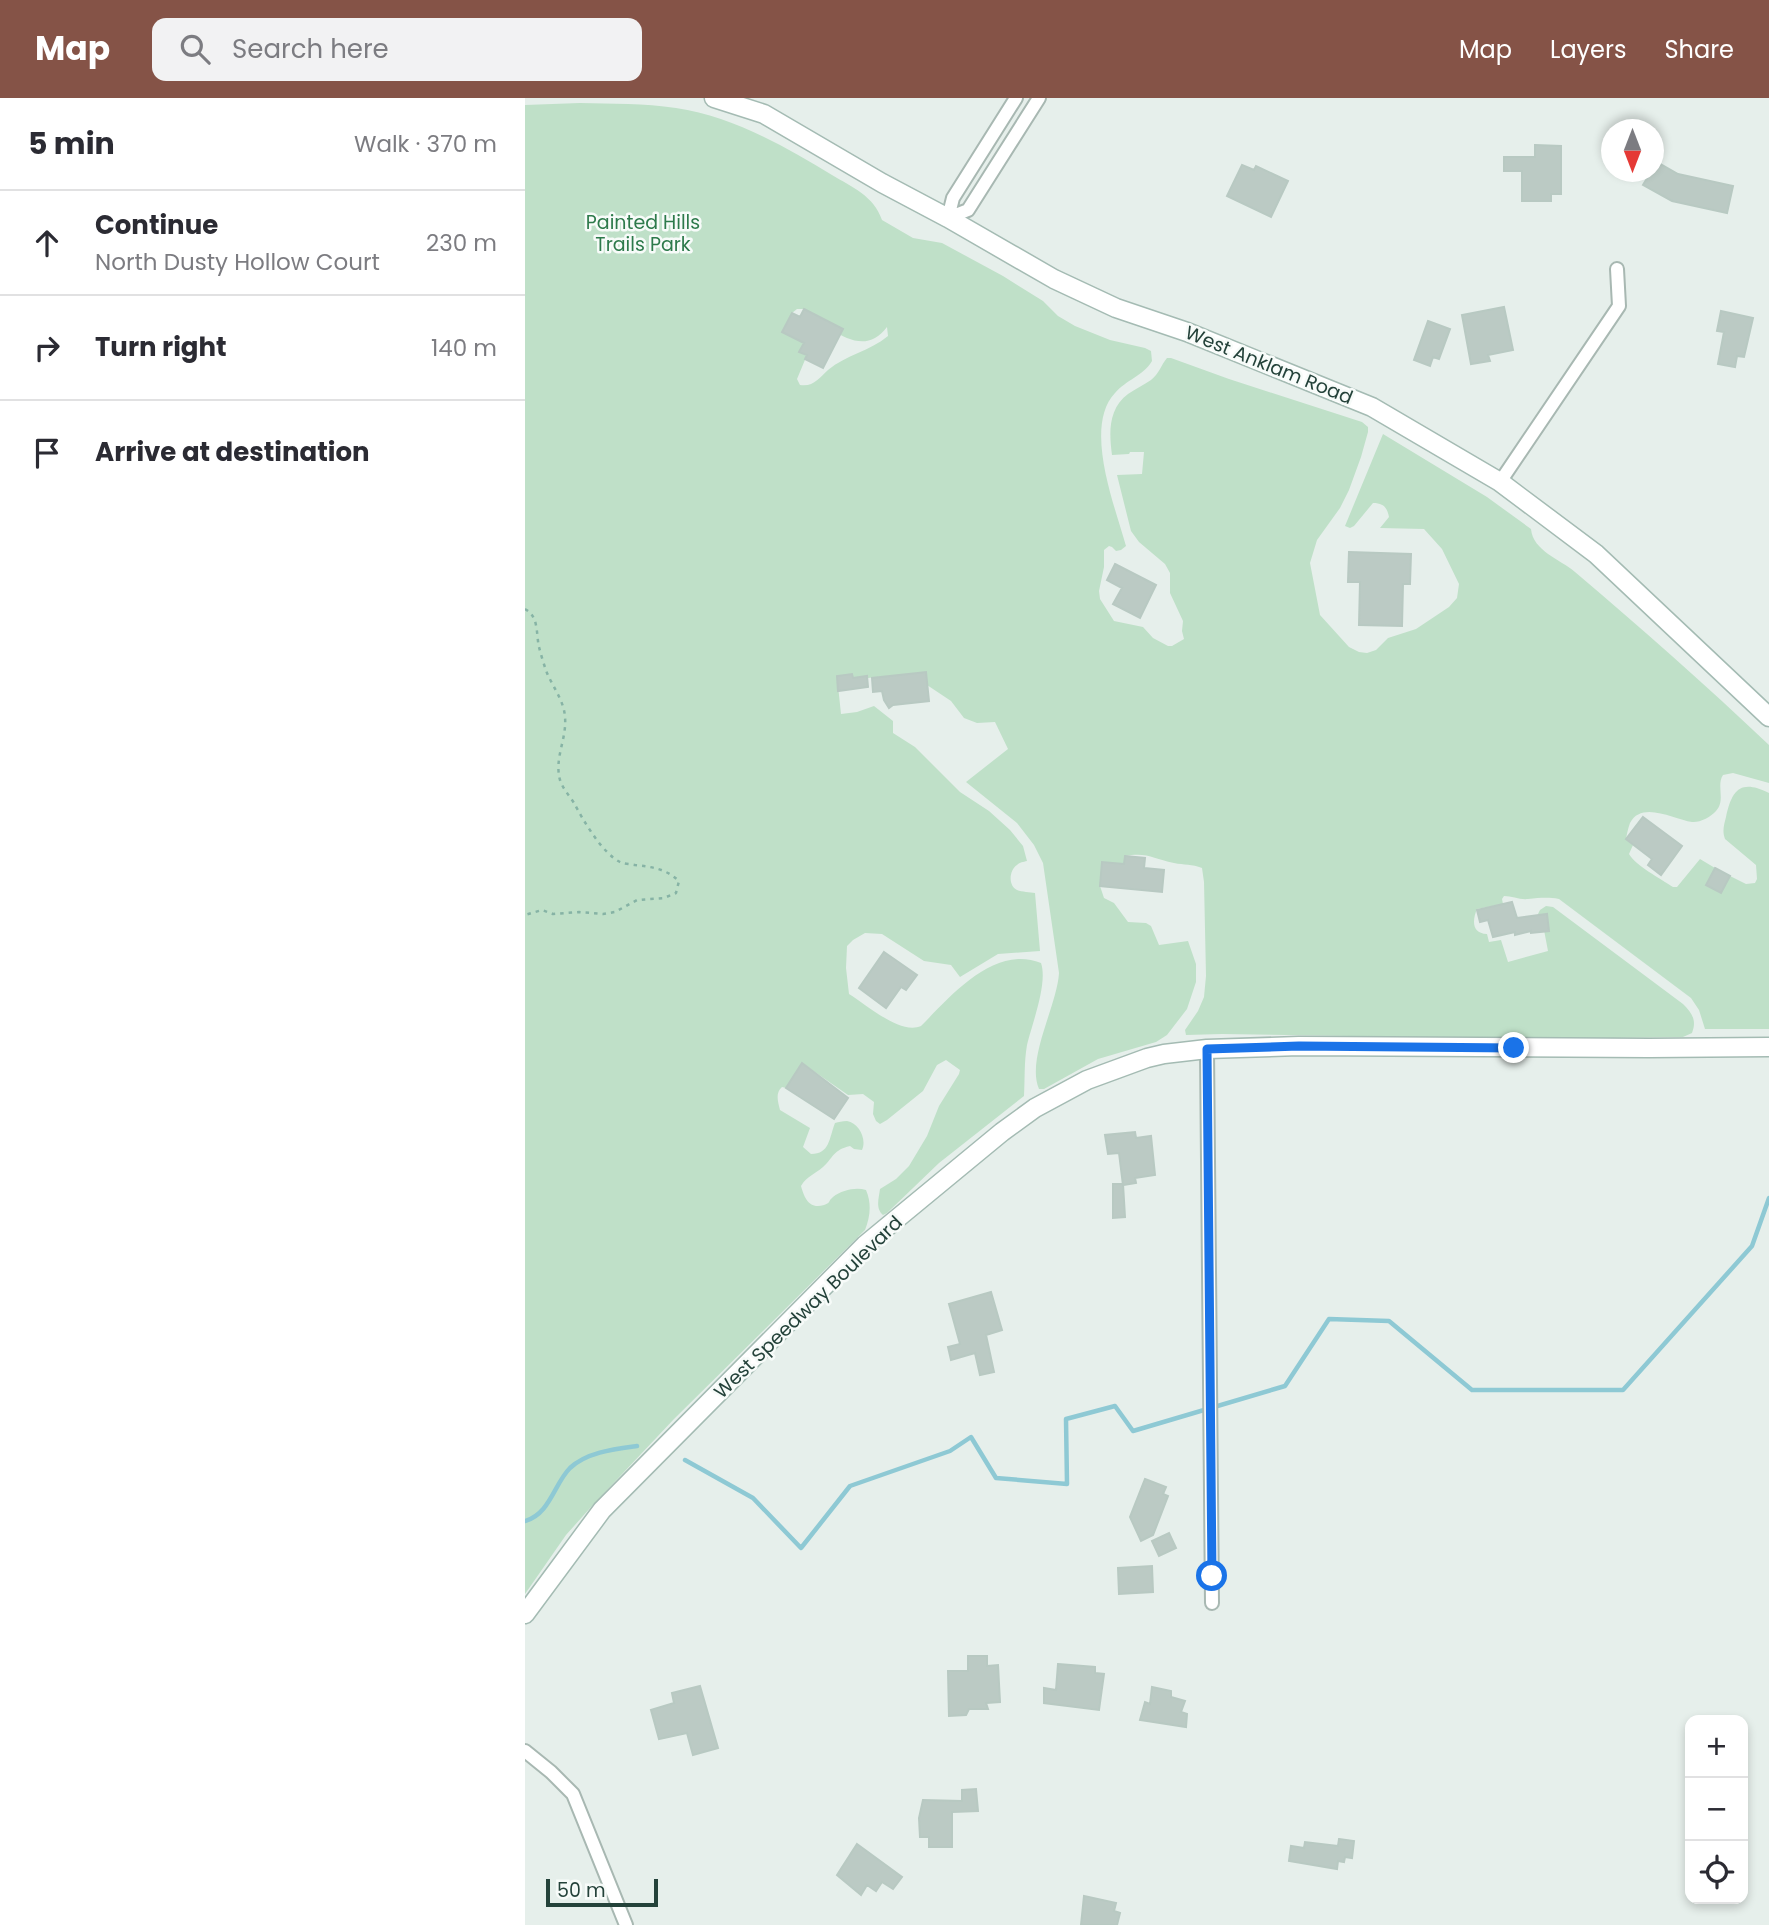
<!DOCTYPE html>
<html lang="en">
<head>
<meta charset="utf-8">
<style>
  :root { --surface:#fff; --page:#f2f2f3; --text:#2b2b33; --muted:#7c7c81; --line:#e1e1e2; --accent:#855347 }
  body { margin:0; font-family:Poppins,sans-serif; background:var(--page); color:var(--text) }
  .controls { position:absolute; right:21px; bottom:21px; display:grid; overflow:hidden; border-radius:14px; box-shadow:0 4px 10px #0003 }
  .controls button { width:63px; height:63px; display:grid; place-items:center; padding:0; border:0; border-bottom:2px solid var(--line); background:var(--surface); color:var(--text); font:35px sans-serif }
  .compass { position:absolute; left:1076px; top:21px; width:63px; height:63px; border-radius:50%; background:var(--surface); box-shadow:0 4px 10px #0003; rotate:180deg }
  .scale { position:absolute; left:21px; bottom:18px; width:112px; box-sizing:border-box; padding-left:7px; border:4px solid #24423a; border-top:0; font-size:19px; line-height:24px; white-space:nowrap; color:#24423a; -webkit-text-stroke:5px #f7fbf9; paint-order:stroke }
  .stop { position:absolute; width:21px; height:21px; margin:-16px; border:5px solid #1a73e8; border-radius:50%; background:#fff }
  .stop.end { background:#1a73e8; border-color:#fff; box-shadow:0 2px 7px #0008 }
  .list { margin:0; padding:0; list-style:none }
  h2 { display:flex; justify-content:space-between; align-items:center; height:91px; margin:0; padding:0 28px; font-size:30px }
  h2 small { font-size:23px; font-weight:400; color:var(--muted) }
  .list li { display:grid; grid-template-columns:46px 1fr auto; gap:21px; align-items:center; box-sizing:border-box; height:105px; padding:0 28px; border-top:2px solid var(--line) }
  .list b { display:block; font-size:26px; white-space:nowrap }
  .list p { margin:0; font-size:23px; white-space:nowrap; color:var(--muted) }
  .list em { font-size:23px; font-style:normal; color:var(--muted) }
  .icon { flex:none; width:38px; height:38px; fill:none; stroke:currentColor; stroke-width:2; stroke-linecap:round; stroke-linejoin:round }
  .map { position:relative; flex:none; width:1244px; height:1827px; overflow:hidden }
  header { display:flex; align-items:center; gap:42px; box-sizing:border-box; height:98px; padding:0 35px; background:var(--accent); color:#fff }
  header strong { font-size:33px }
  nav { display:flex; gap:38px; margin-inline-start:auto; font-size:24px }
  .search { width:490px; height:63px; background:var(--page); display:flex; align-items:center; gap:18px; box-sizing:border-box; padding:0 24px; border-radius:14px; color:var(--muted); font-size:26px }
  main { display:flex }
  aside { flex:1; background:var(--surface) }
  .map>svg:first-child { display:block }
  .green { fill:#bfe0c8; fill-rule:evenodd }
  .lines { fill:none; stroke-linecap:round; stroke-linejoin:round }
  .stream { stroke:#8ec9d4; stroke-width:4.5 }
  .building { fill:#bbcac4; stroke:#b8c9c2; stroke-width:2 }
  .street-casing { stroke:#a8b8b2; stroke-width:16 }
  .secondary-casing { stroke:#a4bbb3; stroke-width:21 }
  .path { stroke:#86b3a5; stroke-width:2.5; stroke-dasharray:3.5 5; stroke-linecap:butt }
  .street { stroke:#fff; stroke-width:12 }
  .secondary { stroke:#fff; stroke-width:18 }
  .route { stroke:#1a73e8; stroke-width:9 }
  .labels { text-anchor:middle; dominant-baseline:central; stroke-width:5; stroke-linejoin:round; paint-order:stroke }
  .park-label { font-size:19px; fill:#2d7a4b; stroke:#f7fbf9 }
  .street-label { font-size:19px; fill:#24423a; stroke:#f7fbf9 }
</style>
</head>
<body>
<header>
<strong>Map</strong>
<div class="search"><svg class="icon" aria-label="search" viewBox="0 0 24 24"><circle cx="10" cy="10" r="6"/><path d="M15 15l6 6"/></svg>Search here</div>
<nav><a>Map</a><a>Layers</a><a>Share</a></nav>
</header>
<main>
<aside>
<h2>5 min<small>Walk · 370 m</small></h2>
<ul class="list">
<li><svg class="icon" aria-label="ahead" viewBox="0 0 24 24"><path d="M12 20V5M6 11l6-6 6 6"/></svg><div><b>Continue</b><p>North Dusty Hollow Court</p></div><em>230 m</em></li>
<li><svg class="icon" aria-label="right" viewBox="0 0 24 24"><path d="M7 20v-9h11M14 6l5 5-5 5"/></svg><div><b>Turn right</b></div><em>140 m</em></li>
<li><svg class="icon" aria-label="arrive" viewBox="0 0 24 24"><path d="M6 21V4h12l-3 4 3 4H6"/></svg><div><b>Arrive at destination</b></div></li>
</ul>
</aside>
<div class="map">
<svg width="1244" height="1827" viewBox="0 0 1244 1827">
  <rect width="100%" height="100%" fill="#e6efeb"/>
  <path class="green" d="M55,5c32,1 64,0 96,5 56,8 108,38 156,67 20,12 42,21 50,45l31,18 29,5 61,33 40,25 15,15 17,10 35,14 35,8 6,3 1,10c-9,15 -26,19 -37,32 -32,34 0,113 11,153l-5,4 -5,1 -4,-4 -3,-1 -5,4v17l-5,24 1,8 14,22 29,6 10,11 15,8h4l12,-7 -2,-8 1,-10 -13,-28v-20l-5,-9 -26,-22 -8,-11 -14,-56 25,-1 2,-22h-14l-1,2 -17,1c-3,-22 -4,-46 16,-61 7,-5 16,-9 23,-14 8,-6 10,-15 16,-22h4l58,21 133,43 6,5v5l-7,25 -12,33 -9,18 -23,32 -7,23 10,52 29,32 10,5 8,1 9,-3 12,-12 28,-9 33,-22 8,-9 2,-14 -17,-35 -18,-20 -44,-1 9,-11c-2,-10 -6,-14 -16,-14l-19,23 -4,2 -5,-2 38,-92 104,63 44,32c2,22 29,30 44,43 66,56 131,113 194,173v38l-36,-10 -10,2c-7,11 3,25 -7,36 -5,6 -17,12 -24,11 -17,-2 -50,-22 -62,1 -2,5 -3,11 -4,16l7,6 -4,9c6,11 32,25 44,33h4l23,-28 15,9 -9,17 15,8 9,-17 16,8 9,-1 2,-4 -1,-14 -31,-26c-3,-8 -1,-14 1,-22 6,-28 15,-38 43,-24v236h-64l-6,-19 -8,-12 -132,-99c-12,-2 -19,-1 -31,0 -8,1 -16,-3 -24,-3l-2,3 1,5 -26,5c-5,12 -5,24 10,25l2,8 12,-2 7,22 40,-11 -4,-21 5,-1 -4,-15h-7l2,-4 6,-4 7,1 130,97c9,9 14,16 9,29l-9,4 -142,2 -319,-5 -36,1 -1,-5 13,-19 6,-14 2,-21 -2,-94 -2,-14c-10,-4 -18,-3 -28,-5 -21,-4 -26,-11 -49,-7l-1,8 -22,-2 -2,24 4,12 10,5 14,19 18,1 5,3 8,19 29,-4 8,23v18l-9,27 -20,26 -11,7 -58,17 -54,30h-5c-13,-30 18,-83 20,-116l-16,-110 -9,-18 -17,-22 -51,-41 42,-33 -13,-27 -18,1 -13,-5 -13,-17 -24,-16 -1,-13 -58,6 -1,-2 -14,2 -1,-4 -15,2 4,38 16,-2 17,-6 19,15v12l22,14 45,45 29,19 21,19 13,16 4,15c-4,1 -7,1 -10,4 -8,5 -9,21 0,25 5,2 13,2 18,3l5,58 -42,3 -38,23 -9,-12 -27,-4 -42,-27 -17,-1 -12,7 -6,6 -1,22 3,26c18,11 51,41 72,32 29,-29 73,-82 120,-63 7,20 -9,61 -14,82 -3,17 -2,34 -3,51l-85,67 -52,50 -4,2c-8,-7 -4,-17 -3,-26l16,-10 13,-13 18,-30 12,-30 20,-32 1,-4 -14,-10 -9,5 -14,26 -36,29 -7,4 -4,-3 -3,-7 1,-12 -11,-8 -15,1 -46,-32 -16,25 -4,-1c-7,6 -4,15 -2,23l30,18 -7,19 8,7c19,0 18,-16 24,-31 4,-1 7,-2 12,-2 12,2 20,18 15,29l-8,-1 -4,-3c-17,4 -16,11 -27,21 -8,7 -16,9 -22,19 3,11 8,24 23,19 8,-3 3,-3 9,-8 9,-7 23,-10 33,-7 6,14 4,27 -1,40l-191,189 -83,88 -25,28 -41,59v-1489zM272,211h7c24,17 58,52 83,18l1,9c-18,15 -42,19 -60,34 -9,8 -14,17 -28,15l-3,-6 10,-24 -7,-4 4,-8 -22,-11 10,-19z"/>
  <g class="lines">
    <path class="stream" d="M160,1362l68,38 48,50 49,-62 100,-35 21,-14 25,41 71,6 -1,-65 49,-13 18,25 152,-45 44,-67 60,2 83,69h151l129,-144 17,-48
      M0,1423c25,-7 29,-37 45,-53 17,-16 45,-19 67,-22"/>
  </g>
  <path class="building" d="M1010,47l26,1v48h-10v7h-29v-30h-18v-14h31z
    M1132,64l21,12 55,12 -6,27 -55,-12 -29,-16 8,-13h3z
    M717,67l12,5 2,-4 32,15 -17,36 -44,-21z
    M979,209l9,43 -25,5 2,6 -19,3 -9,-49z
    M279,211l39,20 -20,39 -18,-9 2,-4 -8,-3 5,-9 -22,-11 10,-19 8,4z
    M1196,213l32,7 -9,39 -7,-1 -2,11 -17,-3 6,-32 -7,-1z
    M903,223l22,8 -11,30 -6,-2 -3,9 -16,-6z
    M824,454l62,2 -1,30h-7l-1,42 -43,-1 1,-43h-12z
    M590,466l41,21 -16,33 -27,-14 9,-16 -15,-8z
    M401,574l3,29 -36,4 -4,3 -5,-8 -2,-9 -9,1 -1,-14z
    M327,576l1,4 14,-2 1,11 -30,4 -1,-15z
    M1118,719l39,29 -21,29 -13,-10 4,-6 -26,-20z
    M600,758l20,2 -1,10 20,2 -2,22 -62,-6 2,-24 22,2z
    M1190,770l15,8 -9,17 -15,-8z
    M987,804l5,16 30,-4 2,17 -18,2v-2l-16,4v-3l-22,5 -5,-17 -8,2 -3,-12z
    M359,854l33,23 -11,15 -5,-3 -15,21 -27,-20z
    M277,965l46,35 -14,21 -48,-31z
    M610,1034l1,6 15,-2 4,39 -20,3 1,5 -13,2 -4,-32 -11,1 -3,-19z
    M588,1086h10l2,33 -12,1z
    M466,1194l11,38 -16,5 8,37 -14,3 -5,-22 -24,7 -3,-13 12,-3 -11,-40z
    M620,1381l21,8 -3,7 5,2 -15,39 -12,6 -11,-24z
    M644,1435l7,15 -17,8 -7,-15z
    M627,1468l1,26 -34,2 -1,-26z
    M443,1558h19v10l11,-1 2,37 -14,1 2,6h-19l-3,6 -17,1 -1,-45h20z
    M533,1566l37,3v6l9,1 -5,36 -55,-7v-15l12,2z
    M175,1588l18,62 -25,7 -6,-22 -28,6 -8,-29 23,-7 -2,-10z
    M627,1589l19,4v6l14,4 -4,11 6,2 -1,13 -46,-7 5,-18 5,2z
    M451,1691l2,22 -26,1v35h-23v-10h-9l-1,-19 4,-18 39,1v-11z
    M814,1741l15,2 -2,17 -7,-1 -1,5 -6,-1 -1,8 -48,-8 2,-15 13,2 1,-6 33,4z
    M332,1746l45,33 -9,12 -11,-7 -6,9 -9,-6 -6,10 -24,-20z
    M559,1798l32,7 -2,8 6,2 -3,12h-36z"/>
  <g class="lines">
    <g class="street-casing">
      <path id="street" d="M423,120l20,-8 71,-112
        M423,120l5,-20 63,-100
        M975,384l119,-176 -2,-37
        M682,951l5,554
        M0,1653l26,21 22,22 53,131"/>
    </g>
    <g class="secondary-casing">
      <path id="secondary" d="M189,0l50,16 118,69 66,35 106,61 62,29 71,24 185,75 128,75 96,72 173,163
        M0,1516l77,-104 263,-265 137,-113 33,-24 52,-28 60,-22 17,-4 43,-5 92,-3 350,2 120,-1"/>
    </g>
    <path class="path" d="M0,511c14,7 11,25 14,38 2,8 5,18 8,26 6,14 17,28 18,44 2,22 -11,41 -5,63 3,9 9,15 14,23 9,17 28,50 46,59 4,2 11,2 15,3 18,2 31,4 44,16l-3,12 -12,5 -27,2 -22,12 -12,2 -24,-2 -26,2 -11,-4 -17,5"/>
    <use href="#street" class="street"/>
    <use href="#secondary" class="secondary"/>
  </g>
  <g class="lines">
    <path class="route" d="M687,1478l-5,-527 92,-3 215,2"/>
  </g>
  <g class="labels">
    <g class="park-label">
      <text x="118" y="124">Painted Hills<tspan x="118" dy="22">Trails Park</tspan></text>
    </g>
    <g class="street-label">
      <text transform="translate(744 267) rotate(22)">West Anklam Road</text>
      <text transform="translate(283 1209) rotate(-44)">West Speedway Boulevard</text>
    </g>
  </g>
</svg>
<div class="controls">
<button>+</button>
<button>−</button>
<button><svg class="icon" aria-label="locate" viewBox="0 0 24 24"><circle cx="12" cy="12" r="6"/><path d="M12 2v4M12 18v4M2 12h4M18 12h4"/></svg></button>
</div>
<svg class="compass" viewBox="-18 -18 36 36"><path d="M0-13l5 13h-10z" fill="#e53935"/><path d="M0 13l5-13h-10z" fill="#7c7c81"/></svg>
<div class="scale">50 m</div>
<div class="stop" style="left:687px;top:1478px"></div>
<div class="stop end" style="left:989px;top:950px"></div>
</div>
</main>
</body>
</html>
